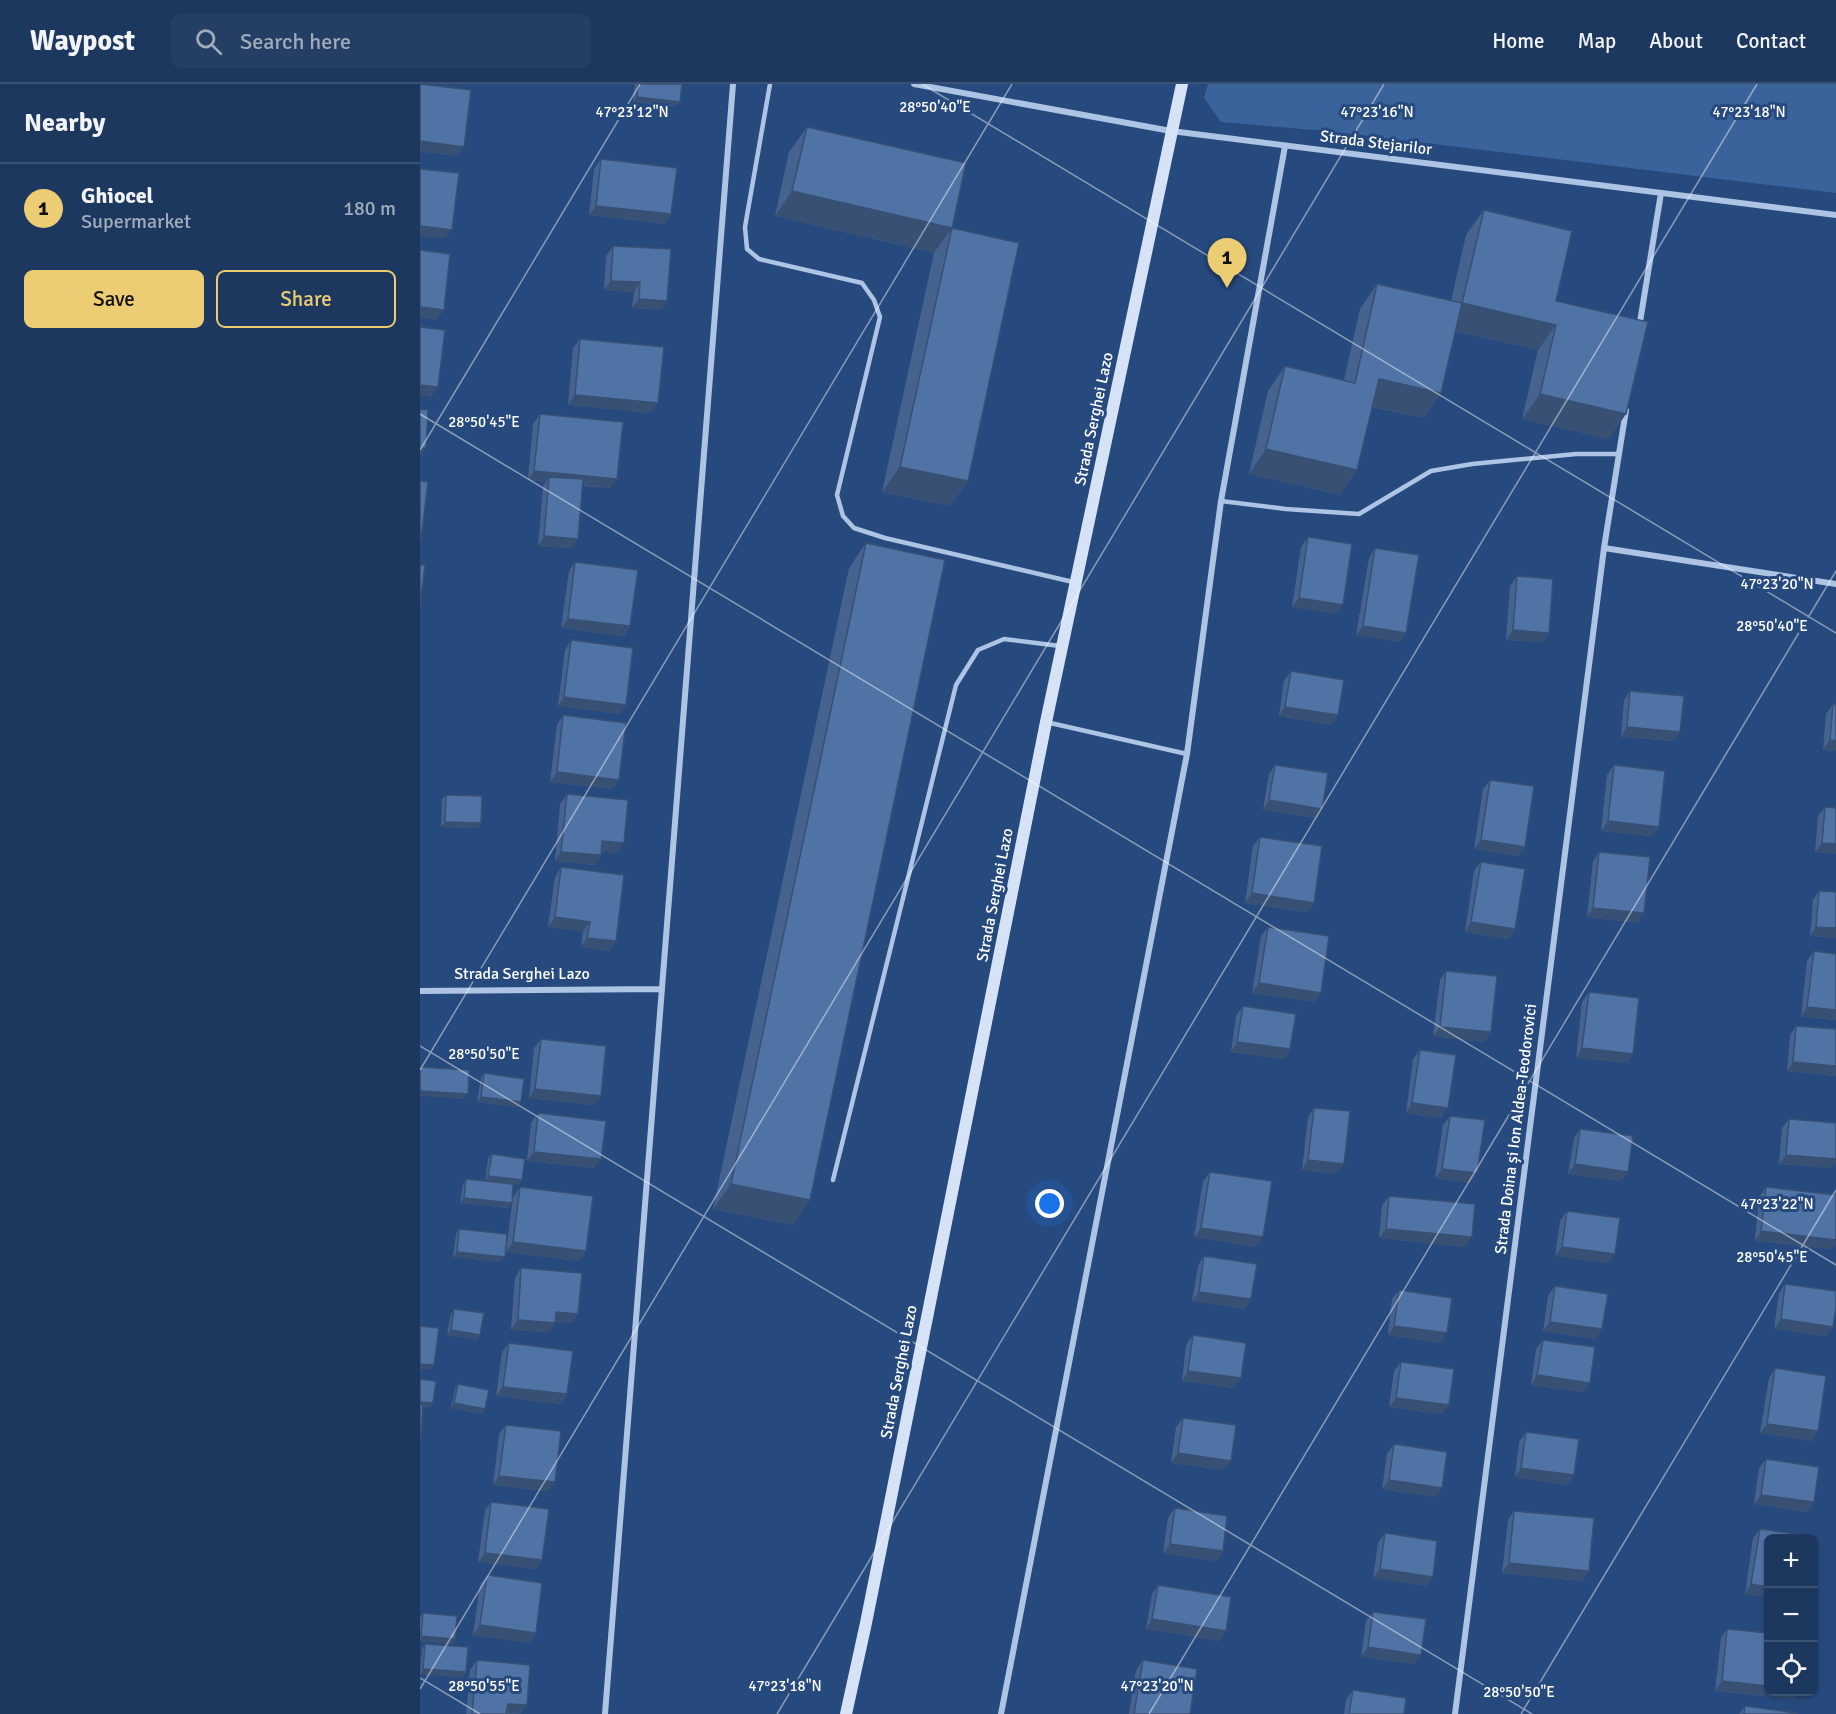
<!DOCTYPE html>
<html lang="en">
<head>
<meta charset="utf-8">
<style>
  :root { --surface:#1d385e; --page:#253f64; --text:#f1f3f6; --muted:#a0acbc; --line:#3b5273; --accent:#edcd73 }
  body { margin:0; font-family:Signika,sans-serif; background:var(--page); color:var(--text) }
  .controls { position:absolute; right:18px; bottom:18px; display:grid; overflow:hidden; border-radius:9px; box-shadow:0 2px 4px #0004 }
  .controls button { width:54px; height:54px; display:grid; place-items:center; padding:0; border:0; border-bottom:2px solid var(--line); background:var(--surface); color:var(--text); font:30px sans-serif }
  .you { position:absolute; left:630px; top:1120px; width:21px; height:21px; margin:-15px; border:4px solid #fff; border-radius:50%; background:#1a73e8; box-shadow:0 0 0 9px #1a73e833 }
  .badge { display:grid; place-items:center; width:39px; height:39px; border-radius:50%; background:var(--accent); color:#111; font-size:20px; font-weight:700 }
  .pin { position:absolute; translate:-50% -50px; filter:drop-shadow(0 2px 3px #0008) }
  .pin::after { content:''; position:absolute; top:32px; width:21px; height:18px; background:inherit; clip-path:polygon(0 0,100% 0,50% 100%) }
  .list { margin:0; padding:0; list-style:none }
  h2 { display:flex; justify-content:space-between; align-items:center; height:78px; margin:0; padding:0 24px; font-size:26px }
  h2 small { font-size:20px; font-weight:400; color:var(--muted) }
  .list li { display:grid; grid-template-columns:39px 1fr auto; gap:18px; align-items:center; box-sizing:border-box; height:90px; padding:0 24px; border-top:2px solid var(--line) }
  .list b { display:block; font-size:22px; white-space:nowrap }
  .list p { margin:0; font-size:20px; white-space:nowrap; color:var(--muted) }
  .list em { font-size:20px; font-style:normal; color:var(--muted) }
  .actions { display:flex; gap:12px; padding:18px 24px }
  .actions a { flex:1; padding:14px 0; border:2px solid var(--accent); border-radius:9px; text-align:center; font-size:21px; color:var(--accent) }
  .actions .main { background:var(--accent); color:#111 }
  .icon { flex:none; width:33px; height:33px; fill:none; stroke:currentColor; stroke-width:2; stroke-linecap:round; stroke-linejoin:round }
  .map { position:relative; flex:none; width:1416px; height:1630px; overflow:hidden }
  header { display:flex; align-items:center; gap:36px; box-sizing:border-box; height:84px; padding:0 30px; background:var(--surface); border-bottom:2px solid var(--line) }
  header strong { font-size:28px }
  nav { display:flex; gap:33px; margin-inline-start:auto; font-size:21px }
  .search { width:420px; height:54px; background:var(--page); display:flex; align-items:center; gap:15px; box-sizing:border-box; padding:0 21px; border-radius:9px; color:var(--muted); font-size:22px }
  main { display:flex }
  aside { flex:1; background:var(--surface) }
  .map>svg:first-child { display:block }
  .green { fill:#3b639b }
  .lines { fill:none; stroke-linecap:round; stroke-linejoin:round }
  .lane { stroke:#adc4e5; stroke-width:4.5 }
  .street { stroke:#adc4e5; stroke-width:6 }
  .secondary { stroke:#d6e2f5; stroke-width:12 }
  .wall { fill:#45638f }
  .shaded-wall { fill:#385074 }
  .building { fill:#5073a6; stroke:#385074; stroke-width:1.5 }
  .ticks { fill:none; stroke:#fff; stroke-width:1.5; stroke-opacity:0.45 }
  .labels { text-anchor:middle; dominant-baseline:central; stroke-width:6; stroke-linejoin:round; paint-order:stroke }
  .street-label { font-size:16px; fill:#fff; stroke:#274a7e }
  .ticks-label { font-size:15px; text-anchor:middle; fill:#fff; stroke:#274a7e; stroke-width:6; stroke-linejoin:round; paint-order:stroke }
</style>
</head>
<body>
<header>
<strong>Waypost</strong>
<div class="search"><svg class="icon" aria-label="search" viewBox="0 0 24 24"><circle cx="10" cy="10" r="6"/><path d="M15 15l6 6"/></svg>Search here</div>
<nav><a>Home</a><a>Map</a><a>About</a><a>Contact</a></nav>
</header>
<main>
<aside>
<h2>Nearby<small></small></h2>
<ul class="list">
<li><span class="badge">1</span><div><b>Ghiocel</b><p>Supermarket</p></div><em>180 m</em></li>
</ul>
<div class="actions"><a class="main">Save</a><a>Share</a></div>
</aside>
<div class="map">
<svg width="1416" height="1630" viewBox="0 0 1416 1630">
  <rect width="100%" height="100%" fill="#274a7e"/>
  <path class="green" d="M788,0h628v109l-509,-62 -106,-9 -17,-24z"/>
  <g class="lines">
    <path class="lane" d="M350,0l-25,143 2,22 12,10 103,24 12,17 6,17 -43,178 6,21 11,12 31,10 188,44
      M801,417l65,8 73,5 72,-43 41,-7 104,-10h43
      M626,638l141,32
      M413,1096l123,-495 22,-35 26,-11 56,7"/>
    <path class="street" d="M494,0l257,47 665,84
      M1219,244l22,-135
      M1184,464l232,36
      M0,907l241,-2
      M185,1630l128,-1630
      M581,1630l186,-960 34,-253 64,-355
      M1035,1630l149,-1166 22,-138"/>
    <path class="secondary" d="M426,1630l20,-91 180,-901 136,-638"/>
  </g>
  <path class="wall" d="M215,0h47l-5,22 -44,-4z
    M387,43l145,101 16,253 -18,25 -68,-14 52,-239 -159,-37 14,-64z
    M181,75l70,55 -6,10 -76,-9 5,-46z
    M1064,126l72,91 53,138 -87,-20 16,-69 -83,-19 -14,62 -17,25 -52,-11 -32,88 -91,-21 19,-83 17,-25 59,14 16,-71 17,-25 74,17 15,-66z
    M193,162l54,55 -6,9 -29,-2 2,-16 -30,-2 2,-34z
    M160,255l71,74 -83,-8 5,-57z
    M120,330l70,74 -28,-2 -10,62 -34,-2 5,-59 3,-5 -18,-2 5,-56z
    M888,453l28,77 -44,-7 9,-60z
    M446,459l-56,657 -17,25 -80,-16 136,-641z
    M955,464l25,94 -44,-7 13,-77z
    M155,478l55,64 -6,10 -63,-8 8,-57z
    M1097,492l32,57 -7,9 -36,-2 4,-54z
    M151,556l49,74 -62,-8 7,-56z
    M871,587l47,44 -7,10 -52,-9 5,-35z
    M1210,607l50,41 -6,9 -53,-4 3,-37z
    M1413,620l3,1v46l-13,-1 3,-36z
    M143,631l56,65 -7,9 -62,-7 7,-57z
    M855,681l41,53 -53,-8 6,-36z
    M1194,681l38,71 -51,-5 6,-56z
    M1070,696l35,67 -7,9 -44,-7 9,-60z
    M147,710l57,49 -7,10 -16,-2v4l-7,10 -39,-4 5,-57z
    M26,711l35,28 -3,5 -37,-1 1,-28z
    M1405,723l11,47 -21,-2 3,-36z
    M840,753l54,66 -7,9 -62,-9 8,-57z
    M1179,768l39,71 -51,-6 6,-56z
    M1061,778l34,67 -6,10 -44,-7 9,-61z
    M141,783l55,74 -7,10 -28,-4 2,-16 -35,-4 7,-50z
    M1399,807l17,1v46l-26,-2 3,-36z
    M848,843l53,66 -7,9 -62,-9 9,-57z
    M1394,867l22,69 -35,-3 6,-56z
    M1026,887l45,61 -7,10 -51,-6 7,-56z
    M1169,908l44,62 -6,9 -51,-5 6,-56z
    M823,922l47,43 -6,10 -53,-7 5,-36z
    M1376,942l40,3v47l-49,-5 3,-36z
    M121,955l53,66 -65,-7 5,-50z
    M1000,966l21,68 -35,-5 7,-54z
    M64,989l37,29 -4,5 -40,-5 4,-24z
    M894,1024l23,66 -35,-4 6,-53z
    M118,1029l56,55 -67,-7 4,-38z
    M1030,1032l27,57 -7,10 -35,-5 8,-53z
    M1369,1035l47,4v40l-4,5 -53,-4 3,-36z
    M1160,1045l48,43 -7,9 -53,-7 6,-36z
    M72,1070l30,26 -3,5 -6,-1 -1,19 -4,5 -48,-5 3,-19 3,-5 19,2 3,-22z
    M790,1088l46,75 -62,-10 9,-56z
    M100,1103l66,64 -7,10 -73,-9 7,-55z
    M1346,1103l66,62 -77,-8 4,-44z
    M969,1112l76,51 -86,-9 3,-33z
    M1147,1127l48,43 -7,9 -53,-7 5,-35z
    M39,1145l42,33 -48,-5 3,-23z
    M784,1172l47,43 -6,10 -53,-8 6,-35z
    M101,1184l57,46 -6,9 -17,-1 -6,10 -38,-2 4,-52z
    M1365,1200l48,43 -7,9 -52,-7 5,-36z
    M1135,1202l41,53 -53,-8 5,-35z
    M979,1206l48,43 -7,10 -52,-8 4,-36z
    M34,1225l26,26 -3,5 -30,-5 4,-21z
    M773,1251l48,43 -7,10 -52,-7 4,-36z
    M1123,1256l41,52 -53,-7 5,-36z
    M89,1259l58,51 -6,10 -65,-8 6,-44z
    M981,1278l41,52 -53,-7 5,-36z
    M1355,1284l43,63 -7,10 -51,-8 9,-55z
    M38,1300l27,25 -3,5 -31,-6 4,-19z
    M763,1334l48,43 -7,9 -53,-7 5,-36z
    M86,1341l42,66 -55,-6 6,-51z
    M1106,1348l48,43 -7,10 -52,-8 4,-35z
    M974,1360l41,53 -53,-8 5,-35z
    M1346,1375l48,43 -7,10 -53,-8 5,-36z
    M71,1418l51,58 -6,9 -58,-7 7,-51z
    M755,1424l48,43 -7,10 -53,-8 5,-35z
    M1094,1427l68,70 -80,-8 6,-53z
    M1340,1445l8,10v58l-23,-3 8,-56z
    M965,1449l48,44 -7,9 -53,-8 5,-35z
    M67,1491l49,58 -7,10 -56,-8 7,-50z
    M738,1501l61,56 -73,-12 6,-35z
    M953,1528l41,52 -53,-7 5,-36z
    M3,1529l32,26 -3,5 -32,-3v-24z
    M1307,1545l41,63h32l-5,7 -80,-8 6,-53z
    M5,1560l37,33 -42,-3 2,-25z
    M57,1576l50,45 -7,9h-54l4,-44z
    M723,1576l47,54h-61l7,-44z
    M933,1606l51,24h-60l2,-14z
    M1325,1622l-1,8h-5z"/>
  <path class="shaded-wall" d="M217,13l43,5 -3,4 -44,-4z
    M0,57l44,6 -7,9 -37,-4z
    M372,107l160,37 -18,25 -159,-37z
    M176,122l75,8 -6,10 -76,-9z
    M0,142l32,4 -7,9 -25,-3z
    M191,197l29,1 -6,10 -30,-2z
    M219,215l28,2 -6,9 -29,-2z
    M1042,219l94,22 -18,25 -94,-22z
    M0,223l24,3 -7,10 -17,-2z
    M959,295l62,14 -17,25 -63,-14z
    M0,301l18,2 -7,10 -11,-2z
    M1120,310l86,20 -17,25 -87,-20z
    M155,311l83,8 -7,10 -83,-8z
    M0,364h6l-6,9z
    M846,365l91,21 -17,25 -91,-21z
    M480,383l68,14 -18,25 -68,-14z
    M114,387l83,8 -7,9 -61,-6v-5l-3,5 -18,-2z
    M124,452l34,3 -6,9 -34,-2z
    M879,514l44,7 -7,9 -44,-7z
    M148,535l62,7 -6,10 -63,-8z
    M943,542l43,7 -6,9 -44,-7z
    M1093,546l36,3 -7,9 -36,-2z
    M144,613l62,8 -6,9 -62,-8z
    M865,623l53,8 -7,10 -52,-9z
    M1207,643l53,5 -6,9 -53,-4z
    M1410,656l6,1v10l-13,-1z
    M137,688l62,8 -7,9 -62,-7z
    M849,716l53,9 -6,9 -53,-8z
    M1188,737l51,6 -7,9 -51,-5z
    M25,738l36,1 -3,5 -37,-1z
    M1061,756l44,7 -7,9 -44,-7z
    M182,757l22,2 -7,10 -21,-2z
    M1402,759l14,1v10l-21,-2z
    M141,768l40,3 -7,10 -39,-4z
    M832,809l62,10 -7,9 -62,-9z
    M1173,824l51,5 -6,10 -51,-6z
    M135,833l35,5 -7,9 -35,-4z
    M1051,838l44,7 -6,10 -44,-7z
    M1396,843l20,1v10l-26,-2z
    M167,854l29,3 -7,10 -28,-4z
    M839,899l62,10 -7,9 -62,-9z
    M1387,923l29,3v10l-35,-3z
    M1020,943l51,5 -7,10 -51,-6z
    M817,958l53,7 -6,10 -53,-7z
    M1162,964l51,6 -6,9 -51,-5z
    M1373,978l43,4v10l-49,-5z
    M115,1005l66,7 -7,9 -65,-7z
    M0,1007l48,3 -4,5 -44,-3z
    M61,1013l40,5 -4,5 -40,-5z
    M992,1019l36,5 -7,10 -35,-5z
    M114,1068l67,7 -7,9 -67,-7z
    M1366,1071l50,4v4l-4,5 -53,-4z
    M888,1076l36,4 -7,10 -35,-4z
    M1155,1080l53,8 -7,9 -53,-7z
    M1022,1085l35,4 -7,10 -35,-5z
    M68,1092l34,4 -3,5 -34,-4z
    M311,1100l79,16 -17,25 -80,-16z
    M44,1114l48,5 -4,5 -48,-5z
    M781,1144l62,9 -7,10 -62,-10z
    M966,1145l86,8 -7,10 -86,-9z
    M1341,1147l75,9v4l-4,5 -77,-8z
    M93,1158l73,9 -7,10 -73,-9z
    M1142,1163l53,7 -7,9 -53,-7z
    M37,1168l48,5 -4,5 -48,-5z
    M779,1208l52,7 -6,10 -53,-8z
    M136,1228l22,2 -6,9 -23,-1z
    M1361,1235l52,8 -7,9 -52,-7z
    M98,1236l37,3 -6,9 -38,-2z
    M1130,1238l52,7 -6,10 -53,-8z
    M974,1242l53,7 -7,10 -52,-8z
    M31,1246l29,5 -3,5 -30,-5z
    M0,1280l14,1 -3,5 -11,-1z
    M768,1287l53,7 -7,10 -52,-7z
    M1117,1291l53,8 -6,9 -53,-7z
    M83,1303l64,7 -6,10 -65,-8z
    M976,1314l53,7 -7,9 -53,-7z
    M0,1318l13,1 -3,5 -10,-1z
    M34,1319l31,6 -3,5 -31,-6z
    M1347,1340l51,7 -7,10 -51,-8z
    M758,1369l53,8 -7,9 -53,-7z
    M1101,1384l53,7 -7,10 -52,-8z
    M79,1392l56,6 -7,9 -55,-6z
    M969,1396l53,8 -7,9 -53,-8z
    M1341,1411l53,7 -7,10 -53,-8z
    M750,1460l53,7 -7,10 -53,-8z
    M65,1469l57,7 -6,9 -58,-7z
    M1089,1479l80,8 -7,10 -80,-8z
    M960,1485l53,8 -7,9 -53,-8z
    M1331,1500l17,3v10l-23,-3z
    M732,1535l74,12 -7,10 -73,-12z
    M60,1541l56,8 -7,10 -56,-8z
    M1,1552l34,3 -3,5 -32,-3z
    M948,1563l53,8 -7,9 -53,-7z
    M3,1585l43,3 -4,5 -42,-3z
    M1302,1597l46,5v6h32l-5,7 -80,-8z
    M88,1620l19,1 -7,9 -19,-1z"/>
  <path class="building" d="M0,0l51,6 -7,57 -44,-6z
    M218,0h44l-2,18 -43,-5z
    M387,43l159,36 -14,65 -160,-37z
    M181,75l76,9 -6,46 -75,-8z
    M0,85l39,4 -7,57 -32,-4z
    M1064,126l88,21 -16,70 92,21 -22,92 -86,-20 16,-69 -94,-22z
    M532,144l67,15 -51,238 -68,-14z
    M193,162l58,3 -4,52 -28,-2 1,-17 -29,-1z
    M0,166l30,4 -6,56 -24,-3z
    M957,200l85,19 -21,90 -62,-14 -22,91 -91,-21 19,-83 70,17z
    M0,243l25,3 -7,57 -18,-2z
    M160,255l84,8 -6,56 -83,-8z
    M0,325l8,1 -2,38h-6z
    M120,330l83,8 -6,57 -83,-8z
    M129,393l34,2 -5,60 -34,-3z
    M0,397l8,1 -7,57h-1z
    M888,453l44,7 -9,61 -44,-7z
    M446,459l79,17 -135,640 -79,-16z
    M955,464l44,7 -13,78 -43,-7z
    M155,478l63,8 -8,56 -62,-7z
    M0,481h5l-5,41z
    M1097,492l36,3 -4,54 -36,-3z
    M151,556l62,8 -7,57 -62,-8z
    M871,587l53,9 -6,35 -53,-8z
    M1210,607l54,5 -4,36 -53,-5z
    M1413,620l3,1v36l-6,-1z
    M143,631l63,8 -7,57 -62,-8z
    M855,681l53,8 -6,36 -53,-9z
    M1194,681l51,6 -6,56 -51,-6z
    M1070,696l44,6 -9,61 -44,-7z
    M147,710l61,6 -4,43 -22,-2 -1,14 -40,-3z
    M26,711l36,1 -1,27 -36,-1z
    M1405,723l11,1v36l-14,-1z
    M840,753l62,9 -8,57 -62,-10z
    M1179,768l51,5 -6,56 -51,-5z
    M1061,778l44,7 -10,60 -44,-7z
    M141,783l63,8 -8,66 -29,-3 3,-16 -35,-5z
    M1399,807l17,1v36l-20,-1z
    M848,843l61,9 -8,57 -62,-10z
    M1394,867l22,3v56l-29,-3z
    M1026,887l51,5 -6,56 -51,-5z
    M1169,908l50,6 -6,56 -51,-6z
    M823,922l53,8 -6,35 -53,-7z
    M1376,942l40,3v37l-43,-4z
    M121,955l65,7 -5,50 -66,-7z
    M1000,966l36,5 -8,53 -36,-5z
    M0,983l49,3 -1,24 -48,-3z
    M64,989l40,6 -3,23 -40,-5z
    M894,1024l36,3 -6,53 -36,-4z
    M118,1029l68,8 -5,38 -67,-7z
    M1030,1032l35,4 -8,53 -35,-4z
    M1369,1035l47,4v36l-50,-4z
    M1160,1045l53,7 -5,36 -53,-8z
    M72,1070l33,5 -3,21 -34,-4z
    M790,1088l62,9 -9,56 -62,-9z
    M46,1095l47,5 -1,19 -48,-5z
    M100,1103l73,9 -7,55 -73,-9z
    M1346,1103l70,8v45l-75,-9z
    M969,1112l86,8 -3,33 -86,-8z
    M1147,1127l53,7 -5,36 -53,-7z
    M39,1145l48,5 -2,23 -48,-5z
    M784,1172l53,8 -6,35 -52,-7z
    M101,1184l61,5 -4,41 -22,-2 -1,11 -37,-3z
    M1365,1200l51,7v16l-3,20 -52,-8z
    M1135,1202l53,8 -6,35 -52,-7z
    M979,1206l53,8 -5,35 -53,-7z
    M34,1225l30,4 -4,22 -29,-5z
    M0,1242l19,2 -5,37 -14,-1z
    M773,1251l53,8 -5,35 -53,-7z
    M1123,1256l52,7 -5,36 -53,-8z
    M89,1259l64,8 -6,43 -64,-7z
    M981,1278l53,7 -5,36 -53,-7z
    M1355,1284l51,8 -8,55 -51,-7z
    M0,1295l16,2 -3,22 -13,-1z
    M38,1300l31,6 -4,19 -31,-6z
    M0,1321h3l-2,33h-1z
    M763,1334l53,7 -5,36 -53,-8z
    M86,1341l55,6 -6,51 -56,-6z
    M1106,1348l53,7 -5,36 -53,-7z
    M974,1360l53,8 -5,36 -53,-8z
    M1346,1375l53,8 -5,35 -53,-7z
    M71,1418l58,7 -7,51 -57,-7z
    M755,1424l52,8 -4,35 -53,-7z
    M1094,1427l80,7 -5,53 -80,-8z
    M1340,1445l50,7v3h-42v48l-17,-3z
    M965,1449l52,8 -4,36 -53,-8z
    M67,1491l55,8 -6,50 -56,-8z
    M738,1501l73,12 -5,34 -74,-12z
    M953,1528l53,7 -5,36 -53,-8z
    M3,1529l34,3 -2,23 -34,-3z
    M1307,1545l41,4v53l-46,-5z
    M5,1560l43,3 -2,25 -43,-3z
    M57,1576l53,5 -3,40 -19,-1 -2,10h-34z
    M723,1576l54,9 -7,45h-56z
    M933,1606l53,8 -2,16h-55z
    M1325,1622l52,7v1h-53z"/>
  <path class="ticks" d="M502,0l914,549M0,330l1416,851M0,366l220,-366M0,962l1112,668M0,986l592,-986M0,1594l60,36M0,1605l964,-1605M357,1630l980,-1630M729,1630l687,-1143M1101,1630l315,-524"/>
  <g class="labels">
    <g class="street-label">
      <text transform="translate(956 59) rotate(7)">Strada Stejarilor</text>
      <text transform="translate(674 335) rotate(-78)">Strada Serghei Lazo</text>
      <text transform="translate(575 811) rotate(-79)">Strada Serghei Lazo</text>
      <text x="102" y="890">Strada Serghei Lazo</text>
      <text transform="translate(1096 1045) rotate(-83)">Strada Doina și Ion Aldea-Teodorovici</text>
      <text transform="translate(479 1288) rotate(-79)">Strada Serghei Lazo</text>
    </g>
  </g>
  <g class="ticks-label">
    <text x="515" y="28">28°50'40"E</text>
    <text x="957" y="33">47°23'16"N</text>
    <text x="1329" y="33">47°23'18"N</text>
    <text x="212" y="33">47°23'12"N</text>
    <text x="64" y="343">28°50'45"E</text>
    <text x="1357" y="505">47°23'20"N</text>
    <text x="1352" y="547">28°50'40"E</text>
    <text x="64" y="975">28°50'50"E</text>
    <text x="1357" y="1125">47°23'22"N</text>
    <text x="1352" y="1178">28°50'45"E</text>
    <text x="64" y="1607">28°50'55"E</text>
    <text x="365" y="1607">47°23'18"N</text>
    <text x="737" y="1607">47°23'20"N</text>
    <text x="1099" y="1613">28°50'50"E</text>
  </g>
</svg>
<div class="controls">
<button>+</button>
<button>−</button>
<button><svg class="icon" aria-label="locate" viewBox="0 0 24 24"><circle cx="12" cy="12" r="6"/><path d="M12 2v4M12 18v4M2 12h4M18 12h4"/></svg></button>
</div>
<div class="you"></div>
<div class="pin badge" style="left:807px;top:204px">1</div>
</div>
</main>
</body>
</html>
